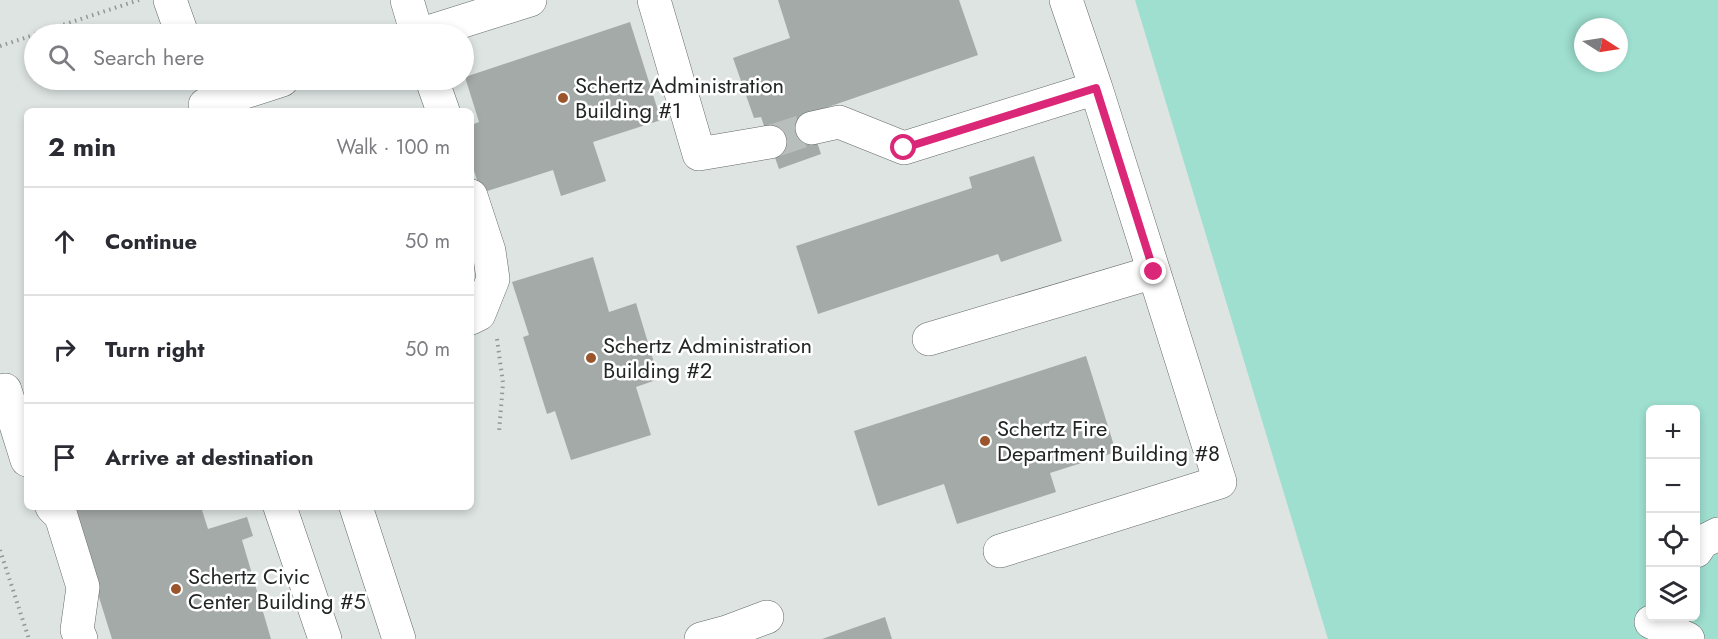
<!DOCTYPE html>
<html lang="en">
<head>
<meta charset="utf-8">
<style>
  :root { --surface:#fff; --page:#f7f7f7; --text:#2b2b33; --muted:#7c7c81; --line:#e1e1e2 }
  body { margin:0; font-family:Jost,sans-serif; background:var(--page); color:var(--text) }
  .controls { position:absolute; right:18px; bottom:18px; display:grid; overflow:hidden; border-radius:9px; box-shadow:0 3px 9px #0003 }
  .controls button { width:54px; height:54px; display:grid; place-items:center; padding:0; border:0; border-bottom:2px solid var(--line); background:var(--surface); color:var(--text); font:30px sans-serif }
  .compass { position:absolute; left:1574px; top:18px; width:54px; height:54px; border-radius:50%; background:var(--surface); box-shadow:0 3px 9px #0003; rotate:102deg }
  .stop { position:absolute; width:18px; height:18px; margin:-14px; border:4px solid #db2777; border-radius:50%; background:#fff }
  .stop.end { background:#db2777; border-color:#fff; box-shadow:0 2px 6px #0008 }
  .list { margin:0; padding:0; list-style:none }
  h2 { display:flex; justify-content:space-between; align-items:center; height:78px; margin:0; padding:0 24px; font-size:26px }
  h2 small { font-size:20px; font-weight:400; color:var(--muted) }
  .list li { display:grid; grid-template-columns:39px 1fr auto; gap:18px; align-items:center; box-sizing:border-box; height:108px; padding:0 24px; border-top:2px solid var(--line) }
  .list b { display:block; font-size:22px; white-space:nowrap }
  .list em { font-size:20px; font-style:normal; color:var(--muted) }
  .icon { flex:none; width:33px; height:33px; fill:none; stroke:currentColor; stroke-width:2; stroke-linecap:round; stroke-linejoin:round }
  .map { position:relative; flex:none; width:1718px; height:639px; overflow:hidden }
  .search { position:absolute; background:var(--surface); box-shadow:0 3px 9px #0003; left:24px; top:24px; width:450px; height:66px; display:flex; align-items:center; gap:15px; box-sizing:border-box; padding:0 21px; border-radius:33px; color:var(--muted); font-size:22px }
  .panel { position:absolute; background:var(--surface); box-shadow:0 3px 9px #0003; left:24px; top:108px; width:450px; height:402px; border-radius:9px }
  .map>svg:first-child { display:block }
  .green { fill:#9edfcf; fill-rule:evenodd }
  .building { fill:#a4aaa8 }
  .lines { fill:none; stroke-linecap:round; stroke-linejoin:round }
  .minor-tunnel { stroke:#b8bebc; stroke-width:33; stroke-dasharray:33 16; stroke-linecap:butt }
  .minor-casing { stroke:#626866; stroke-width:34 }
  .path { stroke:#929896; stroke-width:4; stroke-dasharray:1.5 4.5; stroke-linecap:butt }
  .minor { stroke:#fff; stroke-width:33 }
  .route { stroke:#db2777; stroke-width:8 }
  .poi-dot { fill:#9b552c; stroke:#fff; stroke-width:2 }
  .labels { text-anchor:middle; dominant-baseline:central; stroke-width:5; stroke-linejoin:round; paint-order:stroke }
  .poi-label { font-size:22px; fill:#232625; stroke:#fff; text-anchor:start }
</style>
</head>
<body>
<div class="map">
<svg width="1718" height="639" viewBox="0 0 1718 639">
  <rect width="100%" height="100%" fill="#dde4e2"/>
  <path class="green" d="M1135,0h583v639h-390zM1583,27h36v36h-36zM1650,410h46v206h-46z"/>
  <path class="building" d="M778,0h181l19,55 -170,59 13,40 -42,15 -18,-52 -7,1 -21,-60 57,-20z
    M630,22l31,98 -68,22 13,39 -45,15 -8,-26 -72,23 -10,-32v-36l8,-3 -14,-45z
    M1034,156l28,85 -61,21 -3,-8 -180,60 -22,-68 176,-58 -3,-11z
    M593,257l16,55 27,-9 23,76 -23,8 15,48 -80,25 -16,-49 -8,3 -24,-77 6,-2 -17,-53z
    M1086,356l30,96 -66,21 6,19 -99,32 -13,-40 -66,22 -24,-75z
    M71,507h130l7,22 39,-12 6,19 -11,4 29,99h-159z
    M885,617l7,22h-70z"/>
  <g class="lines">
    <path class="minor-tunnel" d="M770,142l42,-14"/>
    <g class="minor-casing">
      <path id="minor" d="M170,0l12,34
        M407,0l10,34
        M654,0l45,154 71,-12
        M422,34l108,-34
        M432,80l11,31
        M205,105l77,-25
        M812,128l27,-6 65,26 192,-60 -30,-88
        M471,196l18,55 4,28 -14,35 -8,4
        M929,339l225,-67
        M5,390l22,70
        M52,507l9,9 22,71 -6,43 4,9
        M280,507l45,132
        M356,507l43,132
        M1000,551l220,-69 -124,-394
        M1696,551l6,-9 16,-8
        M1651,622l37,17
        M701,639l26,-7 40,-15"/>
    </g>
    <path class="path" d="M35,34l104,-34
      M0,46l34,-11
      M497,339l6,44 -4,49
      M0,550l29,89"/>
    <use href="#minor" class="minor"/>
  </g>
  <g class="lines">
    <path class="route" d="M904,148l192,-60 58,184"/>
  </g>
  <g class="poi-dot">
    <circle cx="563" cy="98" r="6"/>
    <circle cx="591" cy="358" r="6"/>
    <circle cx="985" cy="441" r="6"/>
    <circle cx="176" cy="589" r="6"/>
  </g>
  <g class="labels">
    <g class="poi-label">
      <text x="575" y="85">Schertz Administration<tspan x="575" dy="25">Building #1</tspan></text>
      <text x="603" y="345">Schertz Administration<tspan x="603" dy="25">Building #2</tspan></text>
      <text x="997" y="428">Schertz Fire<tspan x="997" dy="25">Department Building #8</tspan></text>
      <text x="188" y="576">Schertz Civic<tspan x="188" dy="25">Center Building #5</tspan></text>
    </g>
  </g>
</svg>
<div class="controls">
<button>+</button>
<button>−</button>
<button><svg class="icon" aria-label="locate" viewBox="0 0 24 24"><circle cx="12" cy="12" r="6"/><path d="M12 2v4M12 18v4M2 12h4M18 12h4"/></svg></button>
<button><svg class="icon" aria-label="layers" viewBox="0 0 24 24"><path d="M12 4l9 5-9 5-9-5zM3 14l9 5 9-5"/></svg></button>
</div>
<svg class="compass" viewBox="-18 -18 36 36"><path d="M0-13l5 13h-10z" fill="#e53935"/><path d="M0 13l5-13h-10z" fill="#7c7c81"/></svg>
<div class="stop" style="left:904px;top:148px"></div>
<div class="stop end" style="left:1154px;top:272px"></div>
<div class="search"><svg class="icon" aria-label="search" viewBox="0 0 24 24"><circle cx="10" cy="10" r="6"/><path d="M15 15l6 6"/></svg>Search here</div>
<section class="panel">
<h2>2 min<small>Walk · 100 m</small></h2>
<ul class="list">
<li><svg class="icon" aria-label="ahead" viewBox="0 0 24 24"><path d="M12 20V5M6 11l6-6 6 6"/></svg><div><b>Continue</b></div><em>50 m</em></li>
<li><svg class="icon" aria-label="right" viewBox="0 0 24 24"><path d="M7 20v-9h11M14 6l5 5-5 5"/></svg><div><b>Turn right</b></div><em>50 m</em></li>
<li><svg class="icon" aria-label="arrive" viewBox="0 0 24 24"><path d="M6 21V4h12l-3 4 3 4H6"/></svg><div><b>Arrive at destination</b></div></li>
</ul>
</section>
</div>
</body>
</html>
